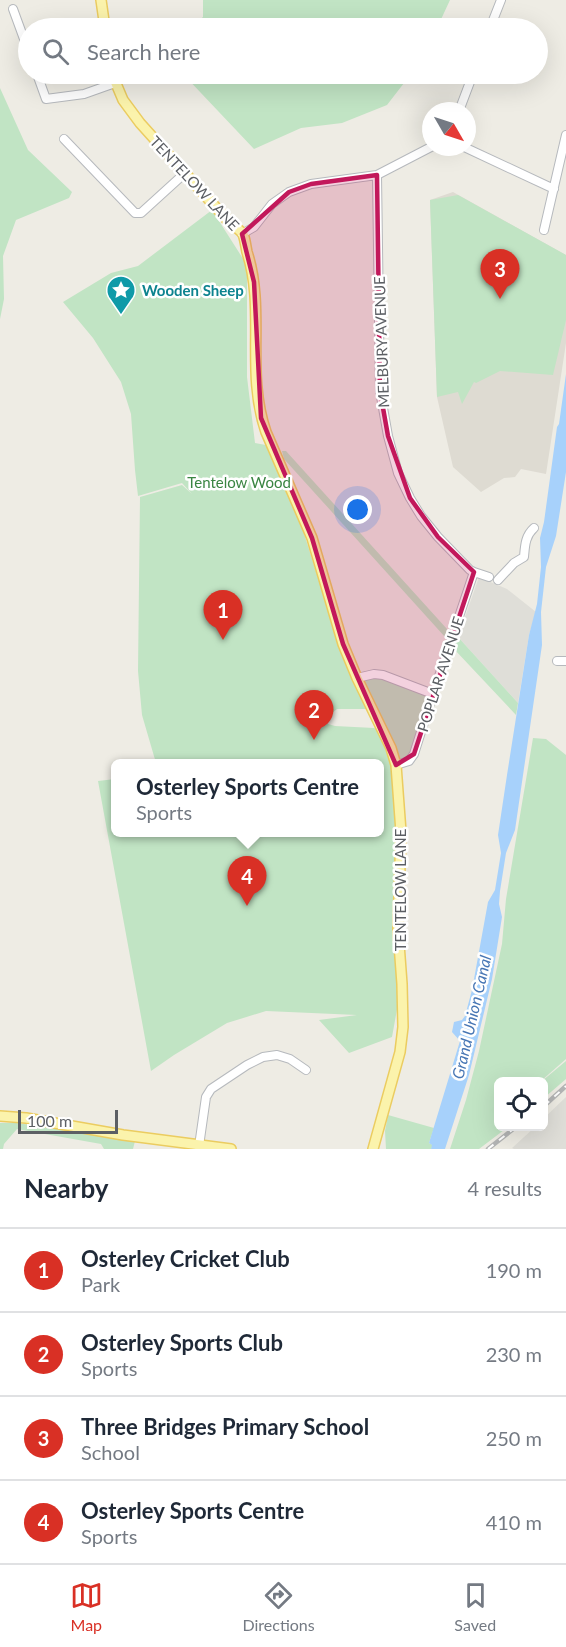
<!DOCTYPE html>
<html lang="en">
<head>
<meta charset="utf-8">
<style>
  :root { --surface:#fff; --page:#f2f2f3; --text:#1f2937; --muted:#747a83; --line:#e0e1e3; --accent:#d93025 }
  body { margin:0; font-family:Lato,sans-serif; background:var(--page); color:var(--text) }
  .controls { position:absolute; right:18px; bottom:18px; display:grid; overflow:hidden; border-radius:9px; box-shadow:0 6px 24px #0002 }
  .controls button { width:54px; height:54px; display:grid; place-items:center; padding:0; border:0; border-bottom:2px solid var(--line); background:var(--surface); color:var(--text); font:30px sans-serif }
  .compass { position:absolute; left:422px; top:102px; width:54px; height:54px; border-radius:50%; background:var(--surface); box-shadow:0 6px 24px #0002; rotate:129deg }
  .scale { position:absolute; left:18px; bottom:15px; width:100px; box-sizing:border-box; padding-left:6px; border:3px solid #5c5f64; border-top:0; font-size:16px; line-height:21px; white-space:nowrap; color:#5c5f64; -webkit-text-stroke:4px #fff; paint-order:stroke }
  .you { position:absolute; left:358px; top:510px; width:21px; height:21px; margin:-15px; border:4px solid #fff; border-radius:50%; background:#1a73e8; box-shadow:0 0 0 9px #1a73e833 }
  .badge { display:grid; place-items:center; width:39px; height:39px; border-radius:50%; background:var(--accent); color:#fff; font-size:20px; font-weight:700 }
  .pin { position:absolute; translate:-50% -50px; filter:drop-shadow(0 2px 3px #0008) }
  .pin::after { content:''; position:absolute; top:32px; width:21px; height:18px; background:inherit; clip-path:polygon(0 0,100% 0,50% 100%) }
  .popup { position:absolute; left:111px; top:759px; width:273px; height:78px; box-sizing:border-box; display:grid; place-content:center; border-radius:9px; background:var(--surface); filter:drop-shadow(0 2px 4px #0005); font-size:20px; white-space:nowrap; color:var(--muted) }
  .popup b { font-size:22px; color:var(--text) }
  .popup::after { content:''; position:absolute; left:50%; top:100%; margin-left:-12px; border:12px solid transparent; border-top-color:var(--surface) }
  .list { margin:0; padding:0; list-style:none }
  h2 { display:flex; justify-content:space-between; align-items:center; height:78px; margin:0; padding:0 24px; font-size:26px }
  h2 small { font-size:20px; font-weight:400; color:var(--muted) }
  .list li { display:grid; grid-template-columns:39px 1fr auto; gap:18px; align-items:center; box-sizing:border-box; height:84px; padding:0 24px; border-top:2px solid var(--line) }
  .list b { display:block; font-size:22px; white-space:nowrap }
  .list p { margin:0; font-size:20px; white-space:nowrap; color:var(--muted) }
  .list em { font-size:20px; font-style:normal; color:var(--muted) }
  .icon { flex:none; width:33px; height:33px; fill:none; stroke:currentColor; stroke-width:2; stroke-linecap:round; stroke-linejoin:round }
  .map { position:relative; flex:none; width:566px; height:1149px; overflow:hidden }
  .search { position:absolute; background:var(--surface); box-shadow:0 6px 24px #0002; left:18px; right:18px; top:18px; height:66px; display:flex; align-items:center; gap:15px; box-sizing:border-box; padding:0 21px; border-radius:33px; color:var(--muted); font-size:22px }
  .sheet { height:414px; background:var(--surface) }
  nav { display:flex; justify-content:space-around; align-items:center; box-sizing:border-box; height:84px; border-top:2px solid var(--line); background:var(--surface); font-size:16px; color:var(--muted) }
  nav a { display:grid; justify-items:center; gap:3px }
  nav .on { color:var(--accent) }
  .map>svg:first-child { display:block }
  .industrial { fill:#dfded8 }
  .education { fill:#dedbd2 }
  .green { fill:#c1e4c4 }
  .water { fill:#a7d1fb }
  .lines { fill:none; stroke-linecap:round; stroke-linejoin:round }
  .minor-casing { stroke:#b6b9bd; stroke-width:10 }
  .major-casing { stroke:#ebcc60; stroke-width:12 }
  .minor { stroke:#fff; stroke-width:8 }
  .major { stroke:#fbf3ac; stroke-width:9 }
  .rail-casing { stroke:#b4b5b5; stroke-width:4.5 }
  .rail { stroke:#fff; stroke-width:2; stroke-dasharray:7; stroke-linecap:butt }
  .marked { fill:#c2185b; fill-opacity:0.2; stroke:#c2185b; stroke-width:4.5; stroke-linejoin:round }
  .labels { text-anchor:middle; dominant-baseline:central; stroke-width:5; stroke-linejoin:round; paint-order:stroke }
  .street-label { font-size:15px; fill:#5c5f64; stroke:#fff }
  .culture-label { font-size:15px; font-weight:bold; fill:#0d838f; stroke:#fff; text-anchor:start }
  .park-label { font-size:15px; fill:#3a8542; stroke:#fff }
  .water-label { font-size:16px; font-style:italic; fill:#4776b4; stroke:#fff }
</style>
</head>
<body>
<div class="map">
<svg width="566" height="1149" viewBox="0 0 566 1149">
  <rect width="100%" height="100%" fill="#eeece4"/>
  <path class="industrial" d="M479,577l28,12 29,23 -7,23 -11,68 -60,-66z
    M566,1097v52h-52l-2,-1 23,-21 9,-1v-8z"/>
  <path class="education" d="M453,192l113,63v88l-20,131 -25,-5 -6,8 -11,1 -23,14 -28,-25 -16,-70 -7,-197z"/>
  <path class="green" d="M203,0h247l-13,28h-246l12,-11z
    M183,74h228l-24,31 -45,18 -41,5 -47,21z
    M0,88l28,62 44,42 -3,6 -53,22 -13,36 1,43 -4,20z
    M458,195l108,60v65l-13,55 -53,-4 -24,12 -2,-1 -12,22 -4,-12 -21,5 -7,-197z
    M212,210l35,55v112l8,66 16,3 20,46 49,156 29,61h-32l-16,13 14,4 39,2 8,3 9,19 5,77 -3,100 5,77 -6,33 -43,16 -30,-33 38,-5 -91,-4 -39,12 -53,32 -23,16 -53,-290 17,-2v53h264v-68l-223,-1 -14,-48 -4,-44 2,-174 42,-12 10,9 -10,-11 -44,13 -3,-26 -4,-56 -10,-32 -28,-44 -30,-36 48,-29 27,-7z
    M282,451h4l161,178 -2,8 -161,-178z
    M458,637l60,66 -2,12 -62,-66z
    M374,674l59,20 -19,60 -18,11 -39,-87z
    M533,738l13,1 20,16v304l-25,22 -43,1v44l10,1 -29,22h-29l16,-49 13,-49 23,-107 4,-45z
    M566,1061v18l-22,19v-16l-2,-1z
    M388,1115l46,13 -5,15 4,2 -2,4h-45l-1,-18z
    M0,1123h17l118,18 -2,8h-29l-3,-5 -84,-15 -13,15 -1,5h-3z"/>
  <path class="water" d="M566,374v98l-10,64 -10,31 -5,45 1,33 -27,185 -9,23 -6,38 -1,13 3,13 -10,62 -23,96 -24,74h-14l1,-4 -3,-2 31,-102 -8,-9 2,-10 8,-2 3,-4 7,-26 16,-88 7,-12 6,-37 -3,-18 9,-60 22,-140 8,-31 4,-37 -1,-29 4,-16 13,-95 2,-3z"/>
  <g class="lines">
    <g class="minor-casing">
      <path id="minor" d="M13,9l15,41
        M490,28l11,-28
        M37,74l9,25 38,-5 31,-11
        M459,111l14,-37
        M64,139l71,74h6l44,-40
        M464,147l90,42
        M377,175l3,216 8,45 10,37 12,25 11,18 17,21 32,33 4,2 15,5
        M544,230l22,-95
        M242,234l12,-7 18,-23 17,-12 22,-8 66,-9 54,-28
        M498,580l16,-17 10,-6c1,-11 1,-21 10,-29
        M557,661h9
        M357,678l17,-4 9,1 50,19
        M396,765l13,-4 5,-7 19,-60 41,-122
        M199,1146l7,-49 5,-8 36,-24 16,-8 14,-2 13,4 16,11"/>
    </g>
    <g class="major-casing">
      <path id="major" d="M101,0l4,28
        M112,74l11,26 17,23 89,99c4,3 11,8 14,12 2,5 3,13 4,18 19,59 -2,119 19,180l46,106 31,106 14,34 34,70 5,17 5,67 -3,98 4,54 1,43 -3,25 -27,97
        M0,1116l26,2 97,17 108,14"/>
    </g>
    <use href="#minor" class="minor"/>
    <use href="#major" class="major"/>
    <g class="rail-casing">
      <path id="rail" d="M544,1106l22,-20
        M488,1149l29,-23"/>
    </g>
    <use href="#rail" class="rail"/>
  </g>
  <path class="marked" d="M377,175l3,216 8,45 22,62 28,39 36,35 -60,182 -18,11 -53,-121 -31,-106 -51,-120 -7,-136 -12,-48 47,-42 22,-8z"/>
  <defs>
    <g id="sight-pin" transform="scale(1.5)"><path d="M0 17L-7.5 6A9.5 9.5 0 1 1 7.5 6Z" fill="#0f9aa8" stroke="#fff"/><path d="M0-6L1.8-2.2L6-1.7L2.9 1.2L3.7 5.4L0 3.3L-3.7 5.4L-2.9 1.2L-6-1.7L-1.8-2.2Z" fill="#fff"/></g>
  </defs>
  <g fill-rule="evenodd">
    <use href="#sight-pin" x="121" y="290"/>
  </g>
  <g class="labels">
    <g class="street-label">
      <text transform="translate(195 183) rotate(47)">TENTELOW LANE</text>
      <text transform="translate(381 342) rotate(-92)">MELBURY AVENUE</text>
      <text transform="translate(440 674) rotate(-72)">POPLAR AVENUE</text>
      <text transform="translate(400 890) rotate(-90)">TENTELOW LANE</text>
    </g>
    <g class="culture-label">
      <text x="142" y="290">Wooden Sheep</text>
    </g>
    <g class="park-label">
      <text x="239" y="482">Tentelow Wood</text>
    </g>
    <g class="water-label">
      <text transform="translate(471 1017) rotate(-77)">Grand Union Canal</text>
    </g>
  </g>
</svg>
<div class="controls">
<button><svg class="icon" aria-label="locate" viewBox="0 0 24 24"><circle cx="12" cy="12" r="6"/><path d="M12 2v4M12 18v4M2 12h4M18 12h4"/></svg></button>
</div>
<svg class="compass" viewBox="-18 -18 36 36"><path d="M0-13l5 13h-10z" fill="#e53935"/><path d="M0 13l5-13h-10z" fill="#747a83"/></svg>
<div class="scale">100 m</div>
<div class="you"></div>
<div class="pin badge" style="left:223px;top:640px">1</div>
<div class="pin badge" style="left:314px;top:740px">2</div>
<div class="pin badge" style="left:500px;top:299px">3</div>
<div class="pin badge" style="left:247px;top:906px">4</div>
<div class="popup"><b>Osterley Sports Centre</b>Sports</div>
<div class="search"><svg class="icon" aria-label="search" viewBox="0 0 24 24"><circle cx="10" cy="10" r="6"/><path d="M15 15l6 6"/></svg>Search here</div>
</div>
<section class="sheet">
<h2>Nearby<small>4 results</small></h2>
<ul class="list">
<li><span class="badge">1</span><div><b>Osterley Cricket Club</b><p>Park</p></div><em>190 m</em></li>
<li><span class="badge">2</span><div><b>Osterley Sports Club</b><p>Sports</p></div><em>230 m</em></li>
<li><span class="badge">3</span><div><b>Three Bridges Primary School</b><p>School</p></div><em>250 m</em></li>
<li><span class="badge">4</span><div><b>Osterley Sports Centre</b><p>Sports</p></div><em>410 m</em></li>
</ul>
</section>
<nav>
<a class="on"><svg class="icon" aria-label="map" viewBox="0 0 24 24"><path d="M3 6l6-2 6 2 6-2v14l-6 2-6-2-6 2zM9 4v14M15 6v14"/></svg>Map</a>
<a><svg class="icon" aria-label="directions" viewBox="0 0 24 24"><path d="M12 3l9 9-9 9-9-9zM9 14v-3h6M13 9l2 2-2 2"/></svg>Directions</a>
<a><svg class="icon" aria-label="saved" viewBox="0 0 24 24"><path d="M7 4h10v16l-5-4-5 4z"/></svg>Saved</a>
</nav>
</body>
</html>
